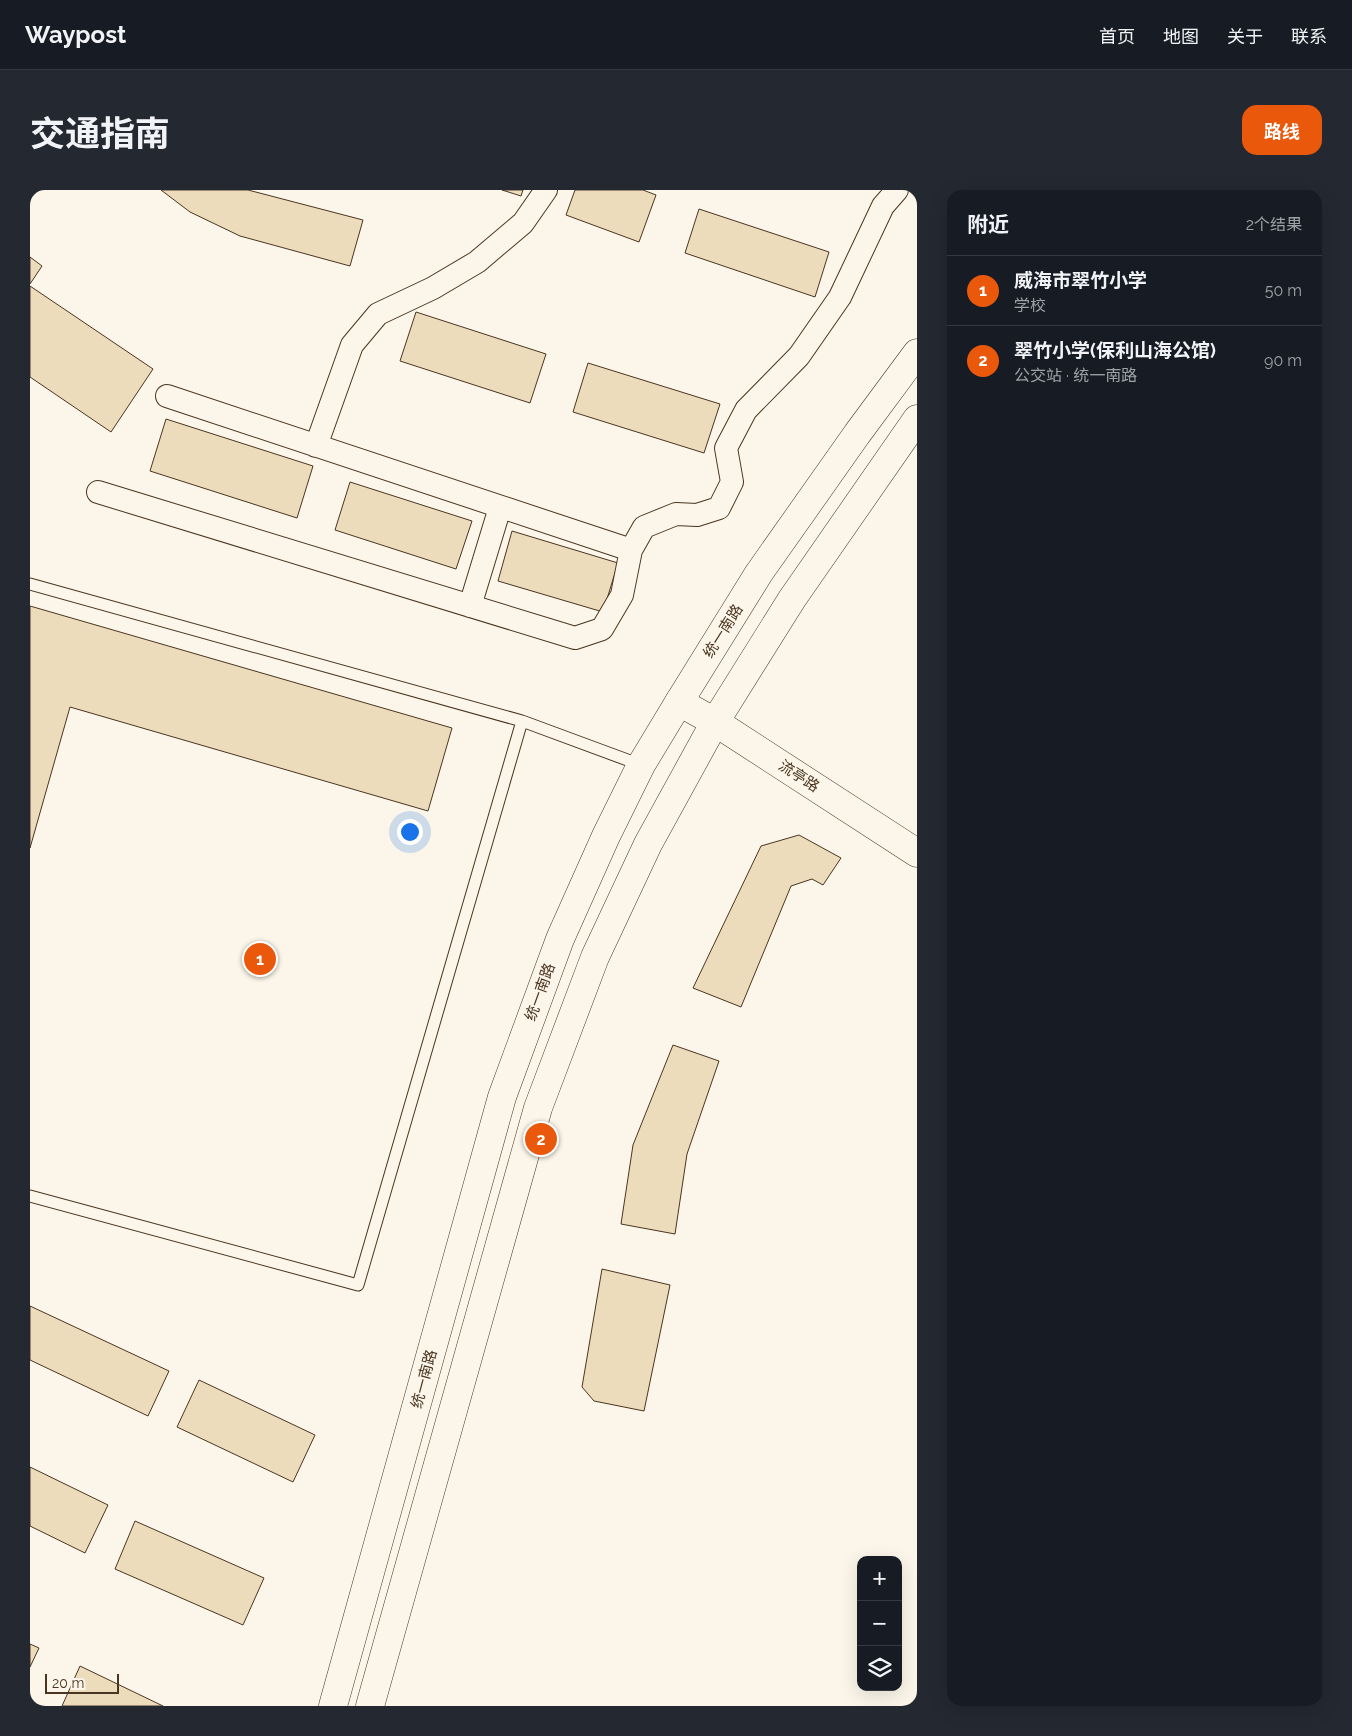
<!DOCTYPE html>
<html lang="zh">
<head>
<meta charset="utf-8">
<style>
  :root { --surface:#171b24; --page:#242831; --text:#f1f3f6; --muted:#9ea1a6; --line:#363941; --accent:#ea580c }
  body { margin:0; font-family:Raleway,"Noto Sans SC",sans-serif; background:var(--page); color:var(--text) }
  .controls { position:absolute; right:15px; bottom:15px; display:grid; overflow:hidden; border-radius:10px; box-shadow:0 5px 20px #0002 }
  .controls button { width:45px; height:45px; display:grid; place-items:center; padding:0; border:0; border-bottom:1px solid var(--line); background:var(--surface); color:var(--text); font:25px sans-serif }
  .scale { position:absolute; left:15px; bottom:12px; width:74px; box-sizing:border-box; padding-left:5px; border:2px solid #4a3520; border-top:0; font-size:14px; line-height:18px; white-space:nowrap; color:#4a3520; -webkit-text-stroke:4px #fbf6e9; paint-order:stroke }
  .you { position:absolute; left:379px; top:641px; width:18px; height:18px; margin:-12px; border:4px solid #fff; border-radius:50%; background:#1a73e8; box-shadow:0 0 0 8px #1a73e833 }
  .badge { display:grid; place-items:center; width:32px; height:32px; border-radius:50%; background:var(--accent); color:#fff; font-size:16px; font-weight:700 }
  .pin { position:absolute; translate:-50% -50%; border:2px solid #fff; box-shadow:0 1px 5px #0006 }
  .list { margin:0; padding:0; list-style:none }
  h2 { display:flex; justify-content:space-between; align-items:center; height:65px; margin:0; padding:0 20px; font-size:21px }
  h2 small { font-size:16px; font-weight:400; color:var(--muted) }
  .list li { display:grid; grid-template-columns:32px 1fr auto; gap:15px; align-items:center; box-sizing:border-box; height:70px; padding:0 20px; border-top:1px solid var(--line) }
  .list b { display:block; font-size:19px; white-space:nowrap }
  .list p { margin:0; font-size:16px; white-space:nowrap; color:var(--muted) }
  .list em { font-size:16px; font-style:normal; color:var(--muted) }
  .icon { flex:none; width:28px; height:28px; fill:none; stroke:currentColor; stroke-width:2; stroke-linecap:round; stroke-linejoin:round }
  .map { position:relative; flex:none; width:887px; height:1516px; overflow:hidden; border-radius:15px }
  header { display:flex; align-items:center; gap:30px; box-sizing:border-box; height:70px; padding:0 25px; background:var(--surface); border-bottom:1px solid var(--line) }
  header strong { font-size:24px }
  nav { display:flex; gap:28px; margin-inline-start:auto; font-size:18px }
  .intro { display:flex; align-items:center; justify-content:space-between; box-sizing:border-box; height:120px; padding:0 30px }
  h1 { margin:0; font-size:35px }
  .button { padding:12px 22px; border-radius:15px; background:var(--accent); color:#fff; font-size:18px; font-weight:700 }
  main { display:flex; gap:30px; padding:0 30px }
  aside { flex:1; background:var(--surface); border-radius:15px; box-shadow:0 5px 20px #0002 }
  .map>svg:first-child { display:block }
  .building { fill:#ecdcbc; stroke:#4a3520 }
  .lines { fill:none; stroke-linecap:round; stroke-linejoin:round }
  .service-casing { stroke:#4a3520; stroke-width:13 }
  .minor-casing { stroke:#4a3520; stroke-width:24 }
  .tertiary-casing { stroke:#4a3520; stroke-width:29 }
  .secondary-casing { stroke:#4a3520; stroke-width:29 }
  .service { stroke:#fbf6e9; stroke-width:11 }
  .minor { stroke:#fbf6e9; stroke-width:22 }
  .tertiary { stroke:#fbf6e9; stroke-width:28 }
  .secondary { stroke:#fbf6e9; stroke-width:28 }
  .labels { text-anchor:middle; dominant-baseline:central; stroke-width:4; stroke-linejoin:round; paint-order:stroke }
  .street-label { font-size:15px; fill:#4a3520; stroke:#fbf6e9 }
</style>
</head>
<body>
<header>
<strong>Waypost</strong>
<nav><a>首页</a><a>地图</a><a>关于</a><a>联系</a></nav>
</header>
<div class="intro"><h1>交通指南</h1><a class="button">路线</a></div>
<main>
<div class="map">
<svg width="887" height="1516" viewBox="0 0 887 1516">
  <rect width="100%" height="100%" fill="#fbf6e9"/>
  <path class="building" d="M131,0h87l115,30 -13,46 -110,-30 -50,-24z
    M472,0h21l-2,6z
    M545,0h68l13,5 -17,47 -73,-27z
    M669,19l130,43 -14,45 -130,-44z
    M0,67l12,9 -12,18z
    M0,96l123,83 -42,63 -81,-55z
    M386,122l130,42 -16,49 -130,-42z
    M558,173l132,41 -16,49 -131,-41z
    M136,229l147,47 -16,52 -147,-47z
    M320,292l122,39 -16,48 -121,-39z
    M482,341l106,32 -15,49 -105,-31z
    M0,416l422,122 -24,83 -358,-104 -40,141z
    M769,645l42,23 -18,27 -11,-6 -21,7 -50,121 -48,-19 68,-142z
    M643,855l46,16 -32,93 -12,80 -54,-10 12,-79z
    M572,1079l68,16 -26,126 -50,-10 -12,-14z
    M0,1116l139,65 -21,45 -118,-56z
    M169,1190l116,55 -22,47 -116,-55z
    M0,1277l78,38 -23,48 -55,-27z
    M105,1331l129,57 -21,47 -128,-56z
    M0,1454l9,4 -9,19z
    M50,1476l83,40h-101z"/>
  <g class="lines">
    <g class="service-casing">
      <path id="service" d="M0,394l492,137 119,44
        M0,1006l328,89 164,-564"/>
    </g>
    <g class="minor-casing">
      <path id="minor" d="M137,206l464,154
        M286,256l36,-101 26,-31 55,-26 44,-26 46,-39 23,-33
        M68,302l477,146 27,-9 20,-34 9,-45 13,-23 32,-13 21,1 22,-7 13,-26 -6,-34 20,-38 53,-54 41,-59 43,-91 14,-16
        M440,416l28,-92"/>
    </g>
    <g class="tertiary-casing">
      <path id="tertiary" d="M649,512l36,20 202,131"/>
    </g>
    <g class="secondary-casing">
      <path id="secondary" d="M303,1516l169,-609 58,-158 46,-103 35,-71 38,-63 80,-129 98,-139 60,-81
        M340,1516l168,-598 57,-151 53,-113 67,-122 77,-123 125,-180"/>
    </g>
    <use href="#service" class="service"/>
    <use href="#minor" class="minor"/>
    <use href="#tertiary" class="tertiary"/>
    <use href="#secondary" class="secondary"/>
  </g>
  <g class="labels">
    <g class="street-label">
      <text transform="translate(693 441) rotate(-58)">统一南路</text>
      <text transform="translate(769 586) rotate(33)">流亭路</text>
      <text transform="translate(510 802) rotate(-70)">统一南路</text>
      <text transform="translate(394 1189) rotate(-75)">统一南路</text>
    </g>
  </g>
</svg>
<div class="controls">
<button>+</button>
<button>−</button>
<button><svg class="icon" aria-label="layers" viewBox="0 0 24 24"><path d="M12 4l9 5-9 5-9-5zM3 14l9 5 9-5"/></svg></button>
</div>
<div class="scale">20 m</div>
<div class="you"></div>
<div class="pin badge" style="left:230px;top:769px">1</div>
<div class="pin badge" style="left:511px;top:949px">2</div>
</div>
<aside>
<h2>附近<small>2个结果</small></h2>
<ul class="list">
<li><span class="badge">1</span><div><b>威海市翠竹小学</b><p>学校</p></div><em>50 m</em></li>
<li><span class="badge">2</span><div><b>翠竹小学(保利山海公馆)</b><p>公交站 · 统一南路</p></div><em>90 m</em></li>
</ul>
</aside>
</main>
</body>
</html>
